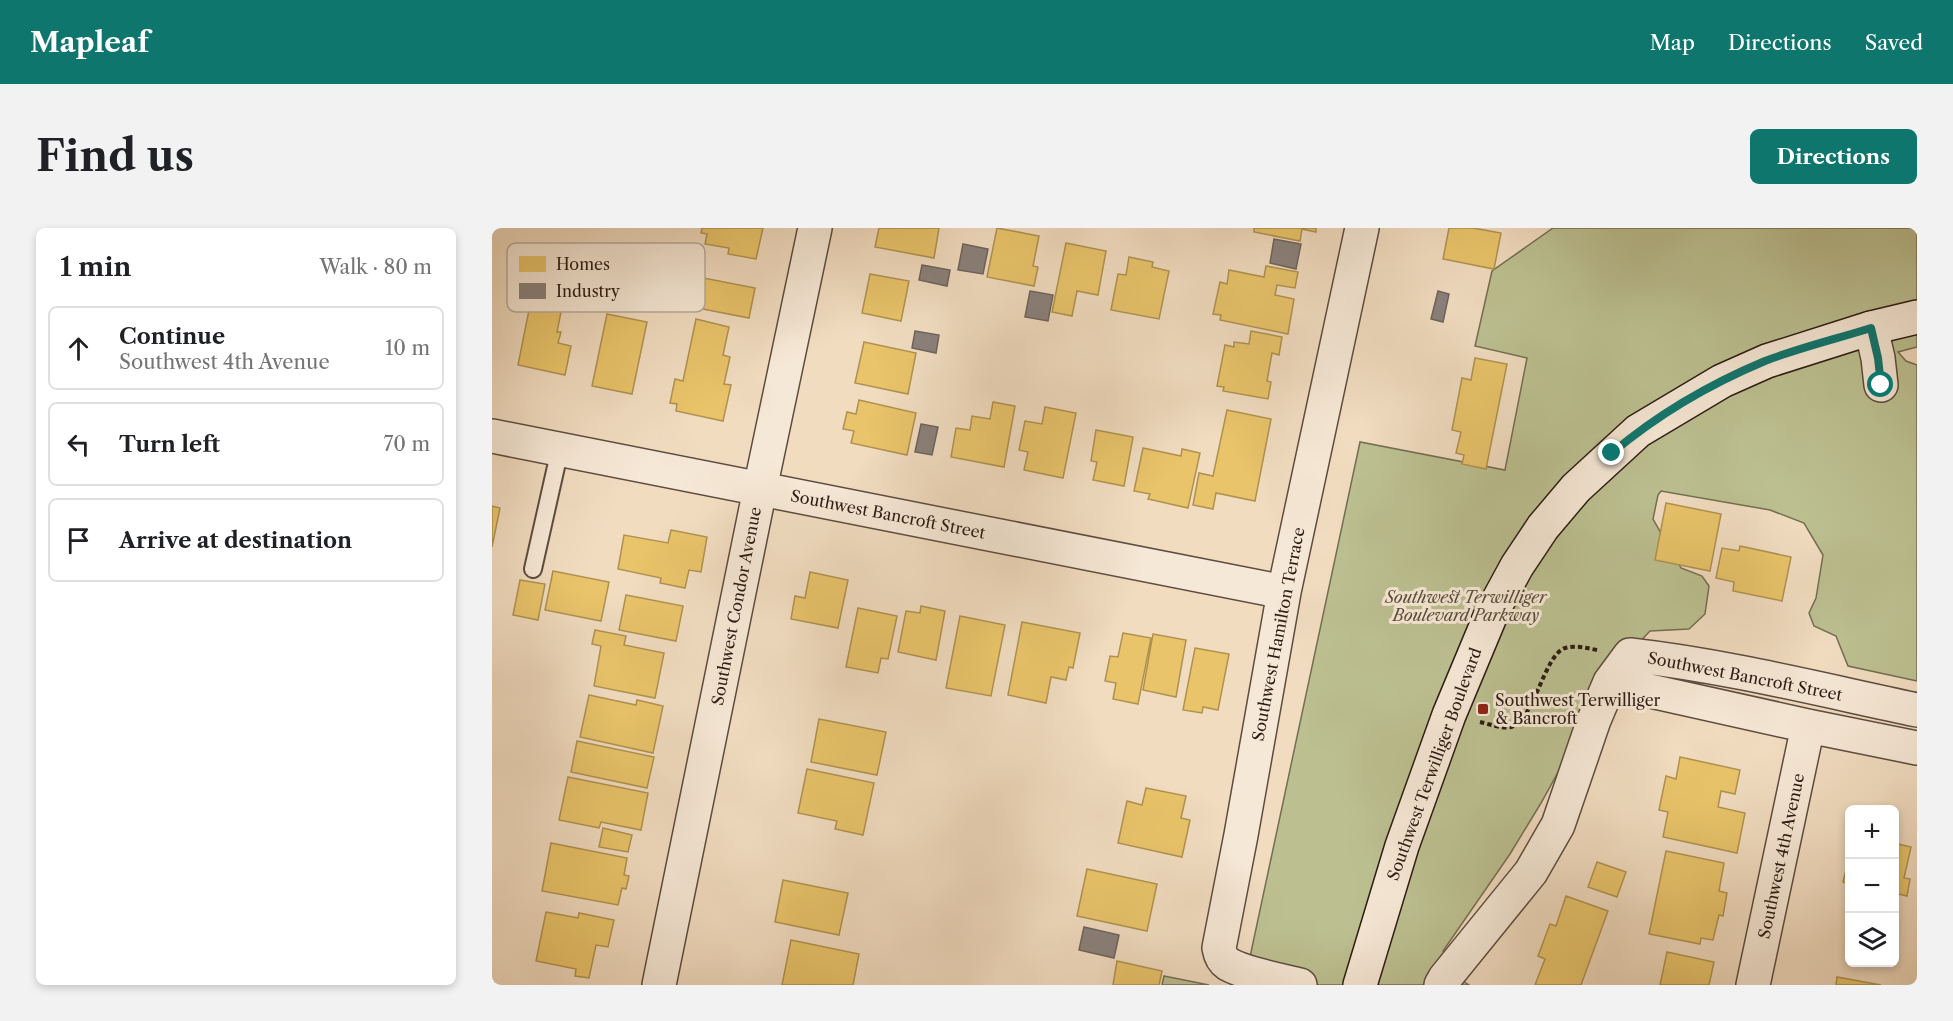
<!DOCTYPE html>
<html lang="en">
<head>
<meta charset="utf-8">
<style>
  :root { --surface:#fff; --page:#f2f2f2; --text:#202124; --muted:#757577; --line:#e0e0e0; --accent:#0f766e }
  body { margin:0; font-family:"Libre Caslon Text",serif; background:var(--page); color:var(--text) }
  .controls { position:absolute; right:18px; bottom:18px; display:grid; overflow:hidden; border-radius:9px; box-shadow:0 3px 9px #0003 }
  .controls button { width:54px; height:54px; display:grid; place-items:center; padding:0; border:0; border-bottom:2px solid var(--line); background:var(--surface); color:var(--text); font:30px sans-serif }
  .stop { position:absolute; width:18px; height:18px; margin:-14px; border:4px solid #0f766e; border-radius:50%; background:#fff }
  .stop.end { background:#0f766e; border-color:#fff; box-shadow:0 2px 6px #0008 }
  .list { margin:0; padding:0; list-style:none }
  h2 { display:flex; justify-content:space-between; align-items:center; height:78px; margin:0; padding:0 24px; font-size:26px }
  h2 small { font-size:20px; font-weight:400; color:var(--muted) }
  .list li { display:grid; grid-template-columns:39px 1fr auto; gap:18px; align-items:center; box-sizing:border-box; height:84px; margin:0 12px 12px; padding:0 12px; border:2px solid var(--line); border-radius:9px }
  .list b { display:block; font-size:22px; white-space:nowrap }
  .list p { margin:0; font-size:20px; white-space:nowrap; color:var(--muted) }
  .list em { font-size:20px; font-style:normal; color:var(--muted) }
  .icon { flex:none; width:33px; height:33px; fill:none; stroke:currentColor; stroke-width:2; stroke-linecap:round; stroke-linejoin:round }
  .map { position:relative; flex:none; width:1425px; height:757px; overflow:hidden; border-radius:9px }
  header { display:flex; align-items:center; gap:36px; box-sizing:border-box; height:84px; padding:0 30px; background:var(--accent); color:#fff }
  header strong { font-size:28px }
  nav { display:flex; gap:33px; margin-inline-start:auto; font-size:21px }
  .intro { display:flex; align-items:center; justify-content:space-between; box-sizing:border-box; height:144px; padding:0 36px }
  h1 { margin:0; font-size:42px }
  .button { padding:15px 27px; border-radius:9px; background:var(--accent); color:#fff; font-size:21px; font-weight:700 }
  main { display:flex; gap:36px; padding:0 36px }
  aside { flex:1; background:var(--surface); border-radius:9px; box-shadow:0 3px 9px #0003 }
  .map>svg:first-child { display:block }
  .green { fill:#bcc091; stroke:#746e52; stroke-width:1.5 }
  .homes { fill:#e9c46a; stroke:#b09250; stroke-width:1.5 }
  .industry { fill:#8a817c; stroke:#6e635d; stroke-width:1.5 }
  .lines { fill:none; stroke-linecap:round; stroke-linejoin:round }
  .lane-casing { stroke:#5d4c3f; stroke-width:20 }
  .street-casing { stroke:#5d4c3f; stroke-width:36 }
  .secondary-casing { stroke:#2c1c14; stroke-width:36 }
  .path { stroke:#2c1c14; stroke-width:4; stroke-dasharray:4.5 3; stroke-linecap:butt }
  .lane { stroke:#f6e8d6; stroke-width:16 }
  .street { stroke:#f6e8d6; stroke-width:33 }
  .secondary { stroke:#f6e8d6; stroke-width:33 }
  .route { stroke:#0f766e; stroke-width:8 }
  .poi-dot { fill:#8f2418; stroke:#f6e8d6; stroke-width:2 }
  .labels { text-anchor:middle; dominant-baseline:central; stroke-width:6; stroke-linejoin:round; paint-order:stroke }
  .street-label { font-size:16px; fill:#2c1c14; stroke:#f6e8d6 }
  .park-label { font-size:16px; font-style:italic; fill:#574d3a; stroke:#f6e8d6 }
  .poi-label { font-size:16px; fill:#2c1c14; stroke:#f6e8d6; text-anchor:start }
  .key { fill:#f6e8d6; stroke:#b9ab9c; stroke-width:1.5 }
  .key-label { font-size:16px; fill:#2c1c14 }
</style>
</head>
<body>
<header>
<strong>Mapleaf</strong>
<nav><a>Map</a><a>Directions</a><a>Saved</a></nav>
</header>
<div class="intro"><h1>Find us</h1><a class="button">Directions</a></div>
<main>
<aside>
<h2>1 min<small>Walk · 80 m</small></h2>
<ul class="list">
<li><svg class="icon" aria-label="ahead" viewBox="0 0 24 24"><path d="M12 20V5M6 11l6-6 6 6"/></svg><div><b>Continue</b><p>Southwest 4th Avenue</p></div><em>10 m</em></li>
<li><svg class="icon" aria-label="left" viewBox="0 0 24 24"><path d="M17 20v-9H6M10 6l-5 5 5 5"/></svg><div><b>Turn left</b></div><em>70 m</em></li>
<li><svg class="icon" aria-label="arrive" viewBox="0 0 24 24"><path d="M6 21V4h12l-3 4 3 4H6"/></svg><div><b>Arrive at destination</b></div></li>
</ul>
</aside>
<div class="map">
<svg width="1425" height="757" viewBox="0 0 1425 757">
  <rect width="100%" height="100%" fill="#f1dcc0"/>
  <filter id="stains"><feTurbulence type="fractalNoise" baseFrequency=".00333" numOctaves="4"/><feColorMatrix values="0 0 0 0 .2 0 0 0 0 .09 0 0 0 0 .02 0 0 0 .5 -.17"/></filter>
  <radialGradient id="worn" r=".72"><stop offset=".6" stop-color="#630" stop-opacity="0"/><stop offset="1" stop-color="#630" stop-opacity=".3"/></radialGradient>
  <path class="green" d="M1061,0h364v119l-19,5 8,9 11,4v316l-69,-15 -12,-30 -22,-10 -5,-13 7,-15 7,-43 -19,-32 -34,-13 -109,-19 -3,4 -5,24 28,49 21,8 7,10 -4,28 -16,15 -39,2 -50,53 -23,54 -36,65 -31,51 -67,97 17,28 9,6h-225l116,-543 145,28 22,-112 -52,-12 17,-75z
    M672,748l45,9h-47z"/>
  <path class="homes" d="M210,0h61l-7,31 -28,-5 1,-6 -24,-4 2,-10 -6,-1z
    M387,0h60l-5,30 -59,-11z
    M505,0l42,8 -6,30 5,1 -4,19 -47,-9z
    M762,0h62v4l-14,-3 -2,12 -46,-9z
    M957,0h24l28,5 -7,36 -51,-10z
    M574,15l40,8 -8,44 -21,-4 -5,25 -20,-4z
    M637,29l24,5 -1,5 17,4 -10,48 -48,-9 7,-36 8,1z
    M774,38l32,6 -3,16 -18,-3 -2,10 19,4 -6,35 -68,-14 1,-5 -8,-1 7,-32 7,2 2,-14 35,7z
    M186,45l77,15 -6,30 -77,-15z
    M378,46l39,7 -8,40 -39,-8z
    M41,62l31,7 -7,35h4l-3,11 13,3 -6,29 -47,-10z
    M115,86l40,8 -15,72 -40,-8z
    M204,91l33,8 -6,28 7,2 -6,27 7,1 -8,36 -47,-10 1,-7 -7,-1 5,-24 8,2z
    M759,103l31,6 -3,18 -7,-2 -5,28 4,1 -3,17 -45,-8 1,-4 -7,-1 8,-41 9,2v-5l15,2z
    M372,114l52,11 -8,41 -53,-11z
    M983,130l32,6 -21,105 -24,-5 2,-9 -8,-2 5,-21 -9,-2 10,-52 9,2z
    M367,172l57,13 -9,42 -56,-12 3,-12 -11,-2 4,-17 9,2z
    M501,174l22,4 -11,61 -53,-10 5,-29 14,2 2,-14 18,3z
    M553,179l31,6 -13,65 -39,-8 4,-18 -9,-2 6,-29 17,3z
    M735,182l44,9 -16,82 -39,-8 -3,16 -20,-4 6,-32 14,3z
    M604,202l37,7 -9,49 -31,-6 4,-18 -6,-1z
    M651,220l38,8 1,-7 18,4 -12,55 -40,-9 2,-5 -16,-3z
    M1174,275l55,11 -11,57 -55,-11z
    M0,278l8,2 -8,39z
    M179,302l36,7 -6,35 -12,-2 -4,18 -25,-5 1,-5 -43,-9 6,-34 44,8z
    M1248,318l51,11 -9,44 -49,-10 1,-9 -18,-4 6,-30 17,3z
    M61,343l56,11 -8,39 -56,-11z
    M318,344l38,8 -10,48 -47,-9 4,-23 10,2z
    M28,352l25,4 -7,36 -25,-5z
    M134,367l57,11 -7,35 -57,-11z
    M429,378l24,5 -9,49 -38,-8 8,-41 14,2z
    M366,380l39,8 -9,43 -7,-1 -3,15 -32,-6z
    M468,388l45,9 -14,71 -45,-8z
    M530,394l58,11 -7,35 -4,-1 -3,13 -15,-3 -5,26 -38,-8z
    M103,402l31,6 -2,9 40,8 -9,45 -61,-12 7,-40 -9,-2z
    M631,405l28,5 -13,66 -25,-5 3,-16 -11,-2 5,-25 8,1z
    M661,406l33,6 -10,57 -33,-7z
    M703,420l34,6 -11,56 -15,-3 -1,6 -19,-3z
    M97,467l47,10 1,-5 26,6 -10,47 -73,-16z
    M327,491l67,13 -9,43 -66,-13z
    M85,513l77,16 -7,31 -76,-16z
    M1188,529l60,13 -5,24 -14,-3 -3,16 27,6 -8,40 -74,-16 5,-25 -9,-2 7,-34 10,3z
    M315,541l67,14 -11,52 -28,-6 2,-8 -39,-8z
    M76,549l80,16 -7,37 -40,-8 -2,6 -40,-8z
    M654,560l40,8 -5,22 9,2 -8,37 -64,-14 9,-42 15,4z
    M111,600l29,7 -4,17 -29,-5z
    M59,615l76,15 -3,17 5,1 -3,13 -4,-1 -4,17 -76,-14z
    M1402,615l17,4 -7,31 6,1 -3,17 -13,-3z
    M1174,623l58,12 -5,28 8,2 -4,23 -4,-1 -6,25 -12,-2 -1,6 -51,-10z
    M1358,626v30l-7,-2z
    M1105,634l29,10 -9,25 -29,-10z
    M595,641l70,15 -10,47 -70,-15z
    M291,652l65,13 -9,42 -64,-13z
    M1074,668l42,15 -27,74h-46l10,-26 -7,-3 12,-32 6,2z
    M54,684l32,6 1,-5 35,7 -6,27 -12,-2 -7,33 -14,-2 1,-7 -40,-8z
    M299,712l68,14 -6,31h-71z
    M1175,724l47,10 -5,23h-49z
    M625,733l45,10 -3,14h-46z
    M1345,749l44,8h-45z"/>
  <path class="industry" d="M782,11l27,5 -5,25 -26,-6z
    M471,16l25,5 -5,25 -25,-4z
    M430,37l28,5 -3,16 -28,-6z
    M538,63l23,4 -5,26 -23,-4z
    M946,63l11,3 -6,28 -12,-3z
    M423,103l24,4 -3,18 -24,-5z
    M429,196l17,3 -6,28 -17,-3z
    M592,699l35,8 -5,23 -35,-8z"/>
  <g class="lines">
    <g class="lane-casing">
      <path id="lane" d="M41,341l27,-120"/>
    </g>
    <g class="street-casing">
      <path id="street" d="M1379,100l7,30 3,27
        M0,208l792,156
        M1118,454l198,44 109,22
        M167,757l101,-496 55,-261
        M808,757c-21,-5 -54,-11 -72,-21 -6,-4 -8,-10 -9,-16l22,-113 43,-243 78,-364
        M949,757l4,-7 86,-106 27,-47 36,-105 16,-38 20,-27c97,11 192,35 287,55
        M1261,757l55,-259"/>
    </g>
    <g class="secondary-casing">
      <path id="secondary" d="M868,757l42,-139 47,-131 43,-103 25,-46 26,-39 33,-39 62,-57 84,-50 45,-20 104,-33 46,-11"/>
    </g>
    <path class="path" d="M988,494c9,2 22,7 31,5 23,-6 33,-72 54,-79 11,-3 21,0 32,2"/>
    <use href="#lane" class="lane"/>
    <use href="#street" class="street"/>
    <use href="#secondary" class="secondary"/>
  </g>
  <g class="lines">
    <path class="route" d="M1120,225c45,-38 98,-69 153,-92 34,-13 71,-22 106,-33l7,30 3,27"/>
  </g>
  <rect class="poi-dot" x="985" y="475" width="12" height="12" rx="3"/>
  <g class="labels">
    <g class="street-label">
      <text transform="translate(396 286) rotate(11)">Southwest Bancroft Street</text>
      <text transform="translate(244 378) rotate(-79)">Southwest Condor Avenue</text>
      <text transform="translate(786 406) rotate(-79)">Southwest Hamilton Terrace</text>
      <text transform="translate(1253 448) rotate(11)">Southwest Bancroft Street</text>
      <text transform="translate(942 536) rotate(-70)">Southwest Terwilliger Boulevard</text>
      <text transform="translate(1289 628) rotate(-78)">Southwest 4th Avenue</text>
    </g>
    <g class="park-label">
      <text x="974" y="369">Southwest Terwilliger<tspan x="974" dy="18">Boulevard Parkway</tspan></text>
    </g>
    <g class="poi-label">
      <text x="1003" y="472">Southwest Terwilliger<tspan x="1003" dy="18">&amp; Bancroft</tspan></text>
    </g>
  </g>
  <rect x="15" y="15" width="198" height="69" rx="9" class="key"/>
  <rect x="27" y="28" width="27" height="16" fill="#e9c46a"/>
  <rect x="27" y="55" width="27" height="16" fill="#8a817c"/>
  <g class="key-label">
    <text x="64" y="42">Homes</text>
    <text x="64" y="69">Industry</text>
  </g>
  <rect width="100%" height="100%" filter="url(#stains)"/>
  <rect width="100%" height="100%" fill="url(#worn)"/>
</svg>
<div class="controls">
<button>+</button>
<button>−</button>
<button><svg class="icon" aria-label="layers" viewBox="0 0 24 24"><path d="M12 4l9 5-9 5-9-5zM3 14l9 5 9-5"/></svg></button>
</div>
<div class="stop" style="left:1389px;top:157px"></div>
<div class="stop end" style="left:1120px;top:225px"></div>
</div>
</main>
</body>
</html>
